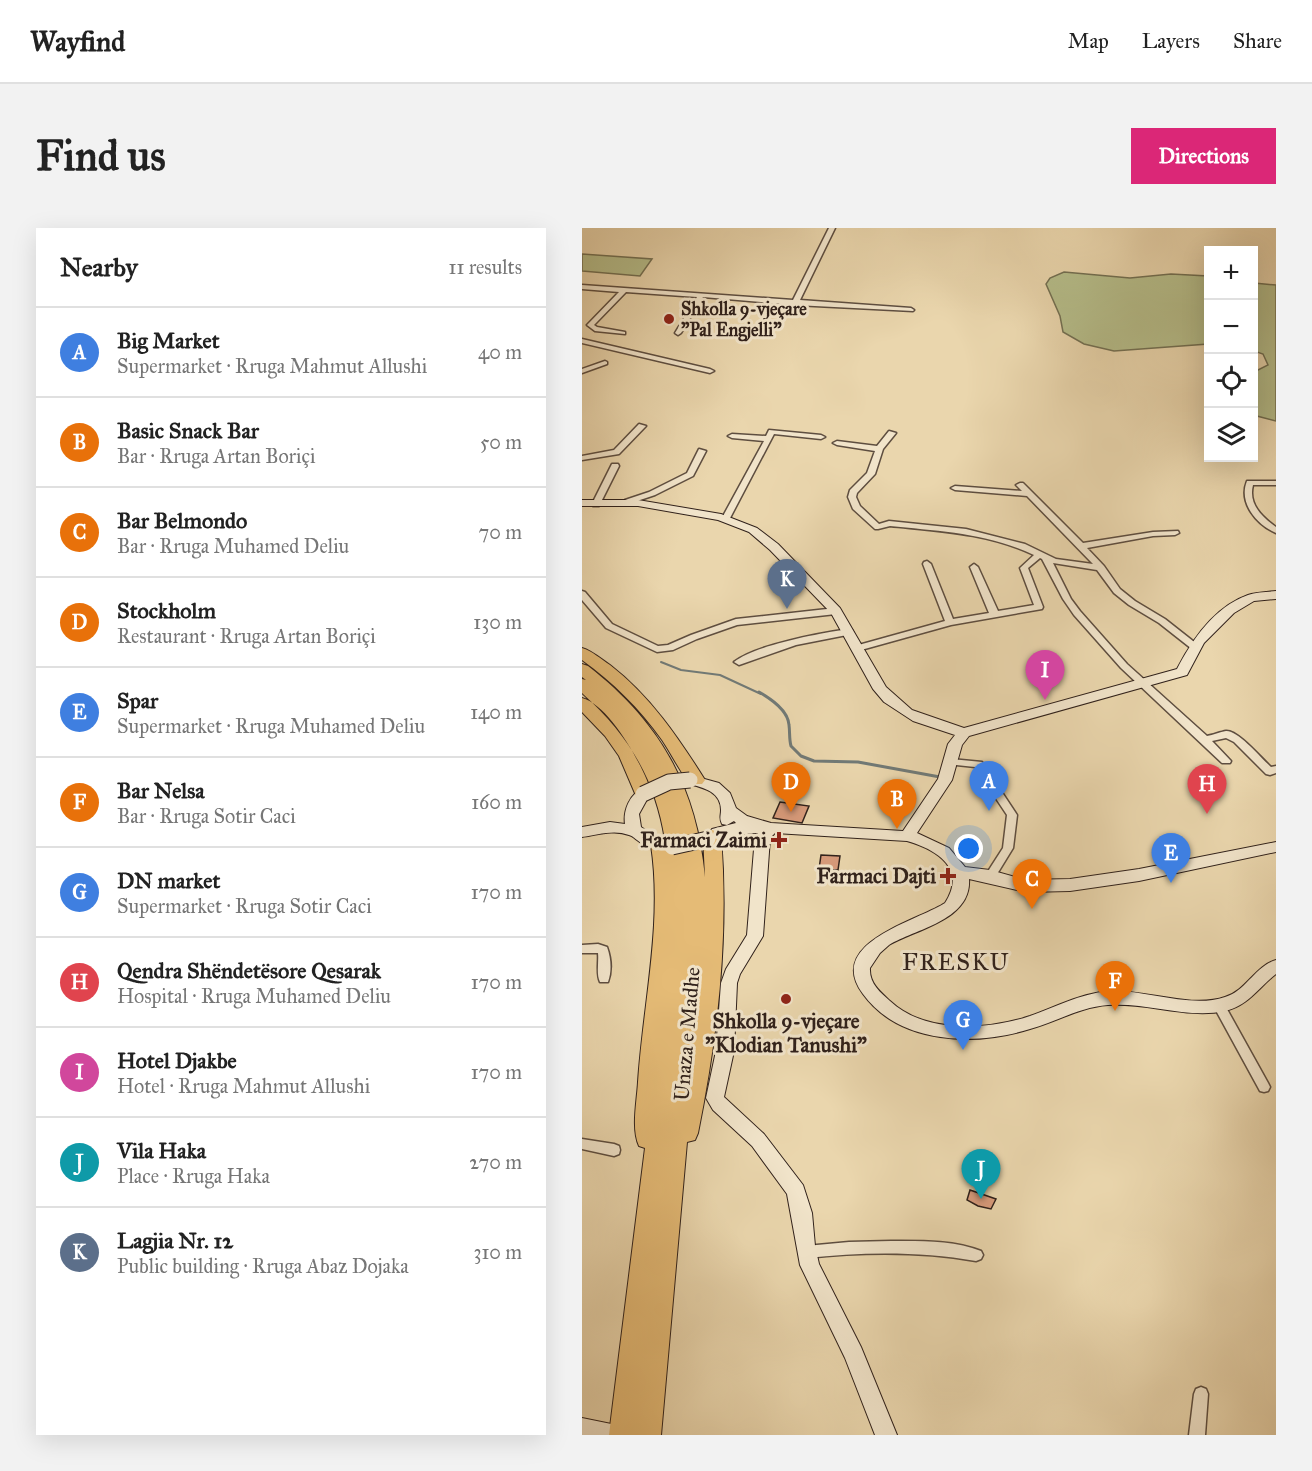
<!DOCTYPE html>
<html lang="en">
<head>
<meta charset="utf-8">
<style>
  :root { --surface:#fff; --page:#f2f2f2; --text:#222; --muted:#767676; --line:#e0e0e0; --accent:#db2777 }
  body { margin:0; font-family:"IM FELL Great Primer",serif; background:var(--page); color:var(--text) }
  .controls { position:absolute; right:18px; top:18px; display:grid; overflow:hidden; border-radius:0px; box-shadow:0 6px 24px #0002 }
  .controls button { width:54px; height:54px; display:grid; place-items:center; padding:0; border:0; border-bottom:2px solid var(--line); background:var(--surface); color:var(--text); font:30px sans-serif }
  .you { position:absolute; left:387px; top:621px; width:21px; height:21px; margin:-15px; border:4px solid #fff; border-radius:50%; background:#1a73e8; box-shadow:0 0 0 9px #1a73e833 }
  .badge { display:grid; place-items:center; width:39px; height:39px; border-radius:50%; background:var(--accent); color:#fff; font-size:20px; font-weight:700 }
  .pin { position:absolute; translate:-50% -50px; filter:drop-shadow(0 2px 3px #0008) }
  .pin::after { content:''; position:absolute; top:32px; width:21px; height:18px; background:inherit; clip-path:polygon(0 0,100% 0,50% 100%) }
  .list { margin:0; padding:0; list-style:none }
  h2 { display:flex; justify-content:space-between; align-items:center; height:78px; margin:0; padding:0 24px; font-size:26px }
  h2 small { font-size:20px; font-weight:400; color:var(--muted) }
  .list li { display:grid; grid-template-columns:39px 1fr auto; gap:18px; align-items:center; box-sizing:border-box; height:90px; padding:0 24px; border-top:2px solid var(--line) }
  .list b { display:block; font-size:22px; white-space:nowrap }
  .list p { margin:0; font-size:20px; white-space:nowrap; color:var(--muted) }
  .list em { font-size:20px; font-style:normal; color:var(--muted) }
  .icon { flex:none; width:33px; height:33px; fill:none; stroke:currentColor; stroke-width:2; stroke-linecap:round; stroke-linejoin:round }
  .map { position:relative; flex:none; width:694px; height:1207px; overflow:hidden; border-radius:0px }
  header { display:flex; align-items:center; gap:36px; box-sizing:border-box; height:84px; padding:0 30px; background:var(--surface); border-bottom:2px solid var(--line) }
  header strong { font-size:28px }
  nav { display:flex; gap:33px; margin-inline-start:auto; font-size:21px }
  .intro { display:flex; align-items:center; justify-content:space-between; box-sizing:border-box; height:144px; padding:0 36px }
  h1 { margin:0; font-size:42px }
  .button { padding:15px 27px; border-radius:0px; background:var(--accent); color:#fff; font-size:21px; font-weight:700 }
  main { display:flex; gap:36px; padding:0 36px }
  aside { flex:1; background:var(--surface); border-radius:0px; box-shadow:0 6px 24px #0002 }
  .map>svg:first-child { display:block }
  .green { fill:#b6be8b; stroke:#737053; stroke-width:1.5 }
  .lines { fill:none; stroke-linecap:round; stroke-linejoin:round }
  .stream-far1 { stroke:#717a77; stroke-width:2 }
  .stream { stroke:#717a77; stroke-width:3 }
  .building { fill:#d89b7b; stroke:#30211b; stroke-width:1.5 }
  .street-casing { stroke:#5e4e40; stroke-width:3 }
  .secondary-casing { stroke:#30211b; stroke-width:2 }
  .highway-casing { stroke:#30211b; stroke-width:2 }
  .street { fill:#f1e4ca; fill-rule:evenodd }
  .secondary { fill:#f1e4ca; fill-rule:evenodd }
  .highway { fill:#e5bb76; fill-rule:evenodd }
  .secondary-bridge-casing { stroke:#30211b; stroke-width:17; stroke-linecap:butt }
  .secondary-bridge { stroke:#f1e4ca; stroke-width:15 }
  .poi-dot { fill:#8f2418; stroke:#f1e4ca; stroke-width:2 }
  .labels { text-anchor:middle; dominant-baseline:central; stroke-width:6; stroke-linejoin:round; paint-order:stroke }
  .far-poi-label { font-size:18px; font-weight:bold; fill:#30211b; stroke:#f1e4ca; text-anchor:start }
  .poi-label { font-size:21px; font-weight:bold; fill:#30211b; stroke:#f1e4ca; text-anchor:end }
  .street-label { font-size:21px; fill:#30211b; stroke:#f1e4ca }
  .quarter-label { font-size:24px; letter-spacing:1.5px; fill:#30211b; stroke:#f1e4ca }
</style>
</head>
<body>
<header>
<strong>Wayfind</strong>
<nav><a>Map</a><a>Layers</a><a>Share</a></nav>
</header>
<div class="intro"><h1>Find us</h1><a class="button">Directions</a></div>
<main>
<aside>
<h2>Nearby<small>11 results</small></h2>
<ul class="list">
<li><span class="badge" style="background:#3f7fe0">A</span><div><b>Big Market</b><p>Supermarket · Rruga Mahmut Allushi</p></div><em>40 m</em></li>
<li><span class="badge" style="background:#e8710a">B</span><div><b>Basic Snack Bar</b><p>Bar · Rruga Artan Boriçi</p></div><em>50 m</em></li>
<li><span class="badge" style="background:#e8710a">C</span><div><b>Bar Belmondo</b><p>Bar · Rruga Muhamed Deliu</p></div><em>70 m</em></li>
<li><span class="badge" style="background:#e8710a">D</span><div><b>Stockholm</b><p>Restaurant · Rruga Artan Boriçi</p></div><em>130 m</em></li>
<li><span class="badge" style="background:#3f7fe0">E</span><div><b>Spar</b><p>Supermarket · Rruga Muhamed Deliu</p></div><em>140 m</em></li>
<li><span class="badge" style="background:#e8710a">F</span><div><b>Bar Nelsa</b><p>Bar · Rruga Sotir Caci</p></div><em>160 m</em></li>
<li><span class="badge" style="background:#3f7fe0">G</span><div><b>DN market</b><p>Supermarket · Rruga Sotir Caci</p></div><em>170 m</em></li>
<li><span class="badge" style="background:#e0444e">H</span><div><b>Qendra Shëndetësore Qesarak</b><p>Hospital · Rruga Muhamed Deliu</p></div><em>170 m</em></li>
<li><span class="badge" style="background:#d1479c">I</span><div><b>Hotel Djakbe</b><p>Hotel · Rruga Mahmut Allushi</p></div><em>170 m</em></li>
<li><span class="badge" style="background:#0f9aa8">J</span><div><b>Vila Haka</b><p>Place · Rruga Haka</p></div><em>270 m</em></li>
<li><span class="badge" style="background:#5c6f8a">K</span><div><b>Lagjia Nr. 12</b><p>Public building · Rruga Abaz Dojaka</p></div><em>310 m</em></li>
</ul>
</aside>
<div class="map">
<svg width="694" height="1207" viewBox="0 0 694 1207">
  <rect width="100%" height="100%" fill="#ead6ad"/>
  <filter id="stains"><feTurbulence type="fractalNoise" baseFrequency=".00333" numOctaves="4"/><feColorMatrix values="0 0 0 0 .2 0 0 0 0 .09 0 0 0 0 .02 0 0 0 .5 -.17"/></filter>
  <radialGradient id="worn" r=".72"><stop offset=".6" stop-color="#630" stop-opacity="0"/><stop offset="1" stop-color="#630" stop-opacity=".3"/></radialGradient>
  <path class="green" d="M0,26l70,5 -12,17 -58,-5z
    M482,44l66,6 41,-4 37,2v68l-94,7 -30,-7 -21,-12 -3,-16 -14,-32 4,-6z
    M672,55l22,2v136l-19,-5 -3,-4v-40l14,-7 -5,-11 -9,-3z"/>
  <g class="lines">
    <path class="stream-far1" d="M79,434l20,8 39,5 41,19"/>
    <path class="stream" d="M177,464c12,7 29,18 30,33 1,7 0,14 2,21l10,10 13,5 44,1 82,15"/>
  </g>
  <path class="building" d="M198,574l29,4 -7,17 -29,-5z
    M239,627l19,1 -2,14 -19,-1z
    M388,962l26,9 -5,10 -13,-3 -11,-6z"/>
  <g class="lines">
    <g class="street-casing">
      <path id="street" d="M247,0h6l-35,72 111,8 3,2 -1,1 -118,-6 -92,-8 -22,36 -3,2 -3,-2 22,-36 -71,-5 -32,33 3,2 28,5v2l-30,-3 -8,-6 32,-33 -37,-3v-4l211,15z
        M0,111l128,30 4,2 -4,2 -128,-30z
        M23,133l2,1v2l-25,9v-4z
        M57,196l7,2 -27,28 -37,6v-4l32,-6z
        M187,202l52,5 4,2 -4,2 -47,-5 -44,84 -1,2h-6l-1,-2 42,-77 -32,-3 -4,-2 4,-2 34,2z
        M307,203l7,2 -13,16 -8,25 -18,19 -1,4 4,9 19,18 10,-3 77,8 59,15 31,15 37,5 -66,-68 -72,-6 -4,-2 4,-2 67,5 -6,-6 4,-2h3l60,60 70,-11 25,-1 1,2 -4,2 -22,1 -66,12 17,18 16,23 15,12 30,18 33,26 2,2 -2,2h-6l-33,-26 -30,-18 -15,-12 -17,-23 -44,-7 18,36 9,12 47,53 80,72c6,-1 13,-4 19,-5 12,-1 36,28 45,36l5,-1v7l-6,2 -4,-1 -32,-32 -8,-4 -14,3 19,20 -1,2h-8l-101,-95 -47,-53 -11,-16 -21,-40 -2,-1 -12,10 15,39 -1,2 -91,16 -90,25h-6l-2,-2 2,-2 90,-25 -22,-57 1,-2 3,-1 4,3 22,55 36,-6 -19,-46 4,-3 4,3 20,44 36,-6 -14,-37 14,-13c-46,-22 -96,-24 -144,-29l-12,3h-3l-22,-20 -5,-12 2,-7 17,-17 8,-22 -38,-6 -4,-2 4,-2 40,5z
        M117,221l7,2 -13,25 -38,19 -27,9h-3v-4l24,-8 38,-19z
        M30,236h6l1,2 -20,40h-6l-1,-2z
        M665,253h29v4h-23c-5,19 9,32 23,42v6c-19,-8 -38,-30 -29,-52z
        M0,363l3,1 27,32 46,22 10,-1 23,-10 45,-16 100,-11 4,3 -4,3 -99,11 -40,14 -24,11 -16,2 -51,-24 -24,-28z
        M267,401l3,1 1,2 -1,2 -56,11 -57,20 -5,-3c21,-17 87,-29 115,-33z
        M369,531l31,3 35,53 -4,33 -19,31h-8l-1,-3 18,-28 4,-33 -32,-48 -28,-3 -1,-2z
        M16,716l9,3c4,11 5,24 1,35h-8c-4,-8 -1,-20 -2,-29h-16v-8z
        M637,772l4,2 45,81 2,4 -2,4 -4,1 -4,-1 -47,-86 2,-3z
        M0,911l32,5 5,2 1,4 -1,4 -5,2 -32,-7z
        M309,1013c29,0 63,-1 90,10l2,4 -2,4 -5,2c-57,-10 -113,-9 -170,-3l-5,-2 -2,-4 2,-4 5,-2 43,-4z
        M619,1159l5,2 2,5 -3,41h-16l5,-41 2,-5z"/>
    </g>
    <g class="secondary-casing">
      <path id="secondary" d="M0,272h56l83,14 36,14 21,16 62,64 46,79 26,23 52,18 213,-59c15,-29 37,-62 71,-74 8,-3 19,-3 28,-4v8l-22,2 -20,12 -30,30 -17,32 -218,61 -7,9 -10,35 -35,53 32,15 16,19 25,3 36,10 44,-1 69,-10 137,-27v10l-137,29 -69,10 -44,1 -57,-13c3,41 -53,50 -80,66l-9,8 -10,15c-1,15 10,24 20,33 35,33 98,29 140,15 25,-9 50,-22 78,-25 36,-2 83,18 117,6 21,-6 30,-31 51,-37v14c-17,13 -28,32 -51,37 -38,8 -78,-9 -117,-6 -28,2 -52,17 -78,24 -54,17 -130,16 -167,-35 -38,-51 52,-72 82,-91 22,-34 -7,-53 -38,-62l-132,-8 -5,5 -7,98 -23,38 -3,9 -3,68 -10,46 40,37 39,51 9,28 3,33 4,18 42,83 36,88h-22l-30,-77 -45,-93 -13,-71 -35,-48 -39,-36 -7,-12 10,-47 5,-68 5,-14 21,-34 8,-98 3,-4c-13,0 -37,6 -46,4l-3,-4 3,-4 24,-6 -2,-2 -7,4 -5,-1c-3,-6 -1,-8 -1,-14 0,-20 -21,-23 -36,-27l-2,-3 7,-5 29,8 11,10 6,15 11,8 24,7 132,8 35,-52 10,-35 7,-9 -42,-14 -29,-19 -11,-13 -42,-76 -61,-63 -21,-18 -31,-12 -80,-14h-56z
        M61,561l7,5 -11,20 2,13 14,10 22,6 3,4 -3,4c-12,3 -30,-3 -40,-11 -3,-2 -4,-4 -8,-5 -15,-6 -32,0 -47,2v-10l28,-5 15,2c-2,-13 5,-31 18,-35z
        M0,1190l44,9 3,8h-47z"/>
    </g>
    <g class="highway-casing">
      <path id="highway" d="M0,420c10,3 19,11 28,17 40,31 68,72 95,115l-3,4h-12c-11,-14 -18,-29 -28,-44 -22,-31 -49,-58 -80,-80z
        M0,436l6,2c72,56 108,120 117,211l-2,-41 3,-4 6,-2 6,2 3,4c8,101 -3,198 -23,297l-3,7 -8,2 -26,293h-26l1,-8 -1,8h-26l36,-287 -6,-2c-8,-17 -2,-45 -1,-64 5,-78 25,-159 13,-237l3,-5h11c-10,-63 -37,-105 -83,-147v-14l4,1 -4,-3z
        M0,470c28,7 62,69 70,96l-3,4h-12l-18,-42 -14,-20 -23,-24z"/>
    </g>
    <use href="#street" class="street"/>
    <use href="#secondary" class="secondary"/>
    <use href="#highway" class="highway"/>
    <g class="secondary-bridge-casing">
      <path id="secondary-bridge" d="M61,566l26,-12 21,-2
        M90,619l36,-8"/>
    </g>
    <use href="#secondary-bridge" class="secondary-bridge"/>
  </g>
  <g class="poi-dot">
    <circle cx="87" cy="91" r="6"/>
    <path d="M194 603h6v6h6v6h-6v6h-6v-6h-6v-6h6z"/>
    <path d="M363 639h6v6h6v6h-6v6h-6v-6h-6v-6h6z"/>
    <circle cx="204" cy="771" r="6"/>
  </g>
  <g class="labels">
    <g class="far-poi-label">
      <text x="99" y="81">Shkolla 9-vjeçare<tspan x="99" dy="21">"Pal Engjelli"</tspan></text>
    </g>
    <g class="poi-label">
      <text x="185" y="612">Farmaci Zaimi</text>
      <text x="354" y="648">Farmaci Dajti</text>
      <text x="204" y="793" text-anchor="middle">Shkolla 9-vjeçare<tspan x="204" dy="24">"Klodian Tanushi"</tspan></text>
    </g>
    <g class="street-label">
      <text transform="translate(105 806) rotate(-85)">Unaza e Madhe</text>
    </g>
    <g class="quarter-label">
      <text x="374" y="734">FRESKU</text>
    </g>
  </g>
  <rect width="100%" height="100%" filter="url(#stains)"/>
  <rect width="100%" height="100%" fill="url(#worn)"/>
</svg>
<div class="controls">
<button>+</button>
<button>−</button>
<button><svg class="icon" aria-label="locate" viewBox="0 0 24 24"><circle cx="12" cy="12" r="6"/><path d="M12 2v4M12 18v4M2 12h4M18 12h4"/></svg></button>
<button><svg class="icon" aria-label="layers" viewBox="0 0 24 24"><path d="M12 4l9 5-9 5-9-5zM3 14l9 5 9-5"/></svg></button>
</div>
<div class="you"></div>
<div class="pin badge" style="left:407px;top:583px;background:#3f7fe0">A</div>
<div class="pin badge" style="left:315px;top:601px;background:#e8710a">B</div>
<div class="pin badge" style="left:450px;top:681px;background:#e8710a">C</div>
<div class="pin badge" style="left:209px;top:584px;background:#e8710a">D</div>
<div class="pin badge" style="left:589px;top:655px;background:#3f7fe0">E</div>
<div class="pin badge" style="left:533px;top:783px;background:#e8710a">F</div>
<div class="pin badge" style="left:381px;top:822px;background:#3f7fe0">G</div>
<div class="pin badge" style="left:625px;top:586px;background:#e0444e">H</div>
<div class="pin badge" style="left:463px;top:472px;background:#d1479c">I</div>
<div class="pin badge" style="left:399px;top:971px;background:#0f9aa8">J</div>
<div class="pin badge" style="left:205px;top:381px;background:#5c6f8a">K</div>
</div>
</main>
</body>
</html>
